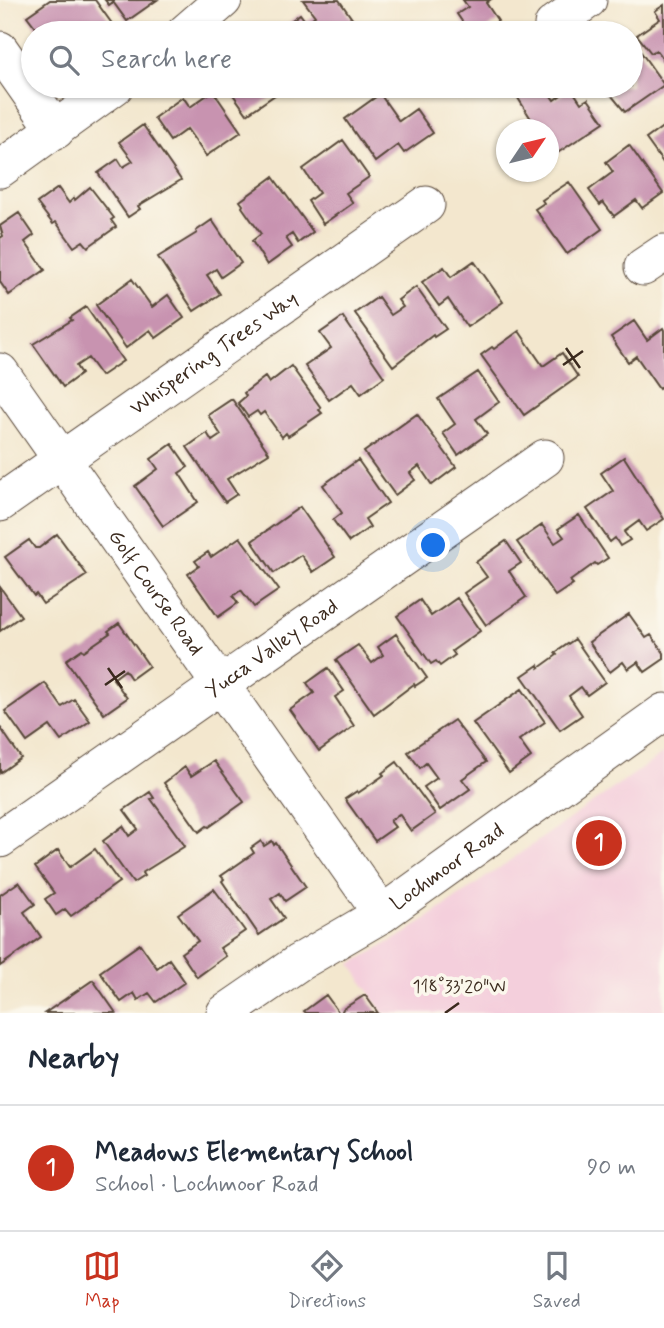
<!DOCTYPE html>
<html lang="en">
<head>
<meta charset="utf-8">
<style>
  :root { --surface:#fff; --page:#f2f2f3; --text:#1f2937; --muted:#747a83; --line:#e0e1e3; --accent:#c8321e }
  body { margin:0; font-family:Mynerve,sans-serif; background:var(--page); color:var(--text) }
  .compass { position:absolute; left:496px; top:119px; width:63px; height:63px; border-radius:50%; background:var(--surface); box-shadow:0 2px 5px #0004; rotate:55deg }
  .you { position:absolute; left:434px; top:546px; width:24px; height:24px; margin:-18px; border:5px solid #fff; border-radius:50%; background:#1a73e8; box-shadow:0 0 0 10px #1a73e833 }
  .badge { display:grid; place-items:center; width:46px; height:46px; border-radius:50%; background:var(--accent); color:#fff; font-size:23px; font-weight:700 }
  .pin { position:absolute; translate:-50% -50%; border:4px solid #fff; box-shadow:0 2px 7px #0006 }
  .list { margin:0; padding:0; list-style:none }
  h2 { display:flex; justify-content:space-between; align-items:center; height:91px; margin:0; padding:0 28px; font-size:30px }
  h2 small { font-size:23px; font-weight:400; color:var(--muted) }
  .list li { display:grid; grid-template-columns:46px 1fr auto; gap:21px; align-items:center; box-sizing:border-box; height:126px; padding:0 28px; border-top:2px solid var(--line) }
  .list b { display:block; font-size:26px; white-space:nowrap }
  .list p { margin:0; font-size:23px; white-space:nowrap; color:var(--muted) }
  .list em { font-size:23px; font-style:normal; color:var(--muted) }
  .icon { flex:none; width:38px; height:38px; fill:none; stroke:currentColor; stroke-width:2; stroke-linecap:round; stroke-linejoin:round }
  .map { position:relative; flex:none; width:664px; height:1013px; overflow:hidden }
  .search { position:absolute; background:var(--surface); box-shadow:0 2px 5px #0004; left:21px; right:21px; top:21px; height:77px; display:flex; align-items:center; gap:18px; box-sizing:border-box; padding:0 24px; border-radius:38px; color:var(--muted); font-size:26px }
  .sheet { height:217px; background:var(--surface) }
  nav { display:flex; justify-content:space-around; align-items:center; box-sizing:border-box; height:98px; border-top:2px solid var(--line); background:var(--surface); font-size:19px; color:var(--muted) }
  nav a { display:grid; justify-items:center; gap:4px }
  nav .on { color:var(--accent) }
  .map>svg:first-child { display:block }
  .built { fill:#f4cfdc }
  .building { fill:#c893b0 }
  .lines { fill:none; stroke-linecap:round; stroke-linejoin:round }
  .minor-casing { stroke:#574638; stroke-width:39 }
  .minor { stroke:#fff; stroke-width:37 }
  .ticks { fill:none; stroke:#3b2a1e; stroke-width:2.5 }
  .labels { text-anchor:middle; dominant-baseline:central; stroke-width:7; stroke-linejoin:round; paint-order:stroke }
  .street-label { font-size:21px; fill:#3b2a1e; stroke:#fbf7ec }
  .ticks-label { font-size:18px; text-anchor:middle; fill:#3b2a1e; stroke:#fbf7ec; stroke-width:7; stroke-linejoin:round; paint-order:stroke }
</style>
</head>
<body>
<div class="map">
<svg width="664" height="1013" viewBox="0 0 664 1013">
  <rect width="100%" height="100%" fill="#fbf7ec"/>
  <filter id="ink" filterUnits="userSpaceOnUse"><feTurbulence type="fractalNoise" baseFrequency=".0143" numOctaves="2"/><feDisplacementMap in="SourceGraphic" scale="14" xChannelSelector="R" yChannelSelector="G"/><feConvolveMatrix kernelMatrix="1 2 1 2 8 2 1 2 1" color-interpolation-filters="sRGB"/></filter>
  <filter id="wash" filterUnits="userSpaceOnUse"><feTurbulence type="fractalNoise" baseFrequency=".00686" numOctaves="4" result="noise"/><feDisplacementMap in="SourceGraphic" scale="28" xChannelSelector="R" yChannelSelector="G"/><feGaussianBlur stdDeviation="1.57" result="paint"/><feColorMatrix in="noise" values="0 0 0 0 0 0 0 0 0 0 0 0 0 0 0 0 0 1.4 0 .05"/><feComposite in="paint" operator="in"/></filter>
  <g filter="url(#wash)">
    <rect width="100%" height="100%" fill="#f3e7ce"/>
    <path class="built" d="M664,753v260h-281l-32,-49 55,-31z"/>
    <g id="blocks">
      <path class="building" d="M50,0h45l23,32 -78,1 -13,-17z
        M105,0h52l-30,21 -14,-19 -4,3z
        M303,0h36l23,33h-79l-3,-4 20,-15 6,8 9,-6z
        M463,0h27l-4,3 12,18 -18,12h-10l-13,-19 11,-7z
        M664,5v56l-8,-11 -5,3 -14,-18 23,-16 -5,-8z
        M631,38l33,47 -39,27 -17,-21 -5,3 -6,-8h34z
        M227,86h61l-41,28z
        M535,86h9l10,14 17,-12 10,15 7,-4 16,23 -48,32 -8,-10v-14h-10l-20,-32z
        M213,91l28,41 -35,24 -19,-27 -17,12 -16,-23 29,-21 7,10z
        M380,94l19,27 17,-12 17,24 -29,20 -6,-8 -23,17 -30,-43z
        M143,125l38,55 -43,26 2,3 -12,8 -30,-44 20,-14 5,8 10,-6 -14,-19z
        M664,126v38l-18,-25z
        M343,140l26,37 -23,16 7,10 -30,21 -15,-23 11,-8 -16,-24z
        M629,145l34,48 -21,15 -6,-8 -22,16 -11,-14 -3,3 -11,-15 24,-18 -7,-10z
        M273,177l40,55 -15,11 -6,-9 -6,4 6,9 -25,18 -15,-24 9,-7 -19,-27 1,-2 -3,-4z
        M569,182l33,47 -35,25 -32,-45 9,-6 -2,-3z
        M90,187l24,31 -3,2 5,7 -28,20 -5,-6 -9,6 -18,-25 -3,2 -16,-21 21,-15 11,15 5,-5 1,2z
        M19,213l15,22 -9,7 20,28 -36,25 -9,-13v-44l3,-2 -3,-10z
        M212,220l29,43 -20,14 -5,-8 -9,6 13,19 -26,17 -36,-54 39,-24 -1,-2z
        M474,261l29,41 -36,25 -19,-28 -9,7 -17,-24 22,-15 7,10z
        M132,279l20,28 16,-12 16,23 -28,20 -6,-8 -24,18 -30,-43z
        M416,287l30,42 -12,8 -1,-2 -40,31 -38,-53 23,-16 13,18 12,-8 -5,-7z
        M86,307l37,54 -22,15 -13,-18 -12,8 5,8 -18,13 -30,-43 39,-24 -2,-2z
        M343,317l41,60 -23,17 -8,-11 -24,17 -24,-34 26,-18 -11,-15z
        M634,321l13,19 16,-12 1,2v55l-5,4 -23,-33 -8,6 -17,-25z
        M519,331l24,35 19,-13 16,24 -54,38 -43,-60 11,-8 2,2z
        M291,366l30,42 -2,2 3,3 -34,23 -2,-3 -4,4 -18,-25 -4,3 -3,-4 -9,6 -10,-14 8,-7 -2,-3 21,-16 4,6z
        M478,372l21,30 -23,17 11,15 -29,21 -15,-22 12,-9 -17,-25z
        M232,399l37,54 -42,26 10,15 -12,8 -38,-55 20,-14 5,8 9,-6 -13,-20z
        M417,414l39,53 -24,18 -13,-19 -9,7 5,7 -20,15 -31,-43z
        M172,444l16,23 -9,6 19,29 -35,24 -28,-40 23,-17 -7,-10z
        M624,457l40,62 -18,12 -7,-10 -15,11 6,8 -10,6 -5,-8 -5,4 -23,-33 26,-18 -12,-18z
        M358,460l30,43 -23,16 5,8 -21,15 -16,-22 9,-7 -19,-28z
        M300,507l35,50 -22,15 -12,-17 -27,18 -22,-32z
        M579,515l29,43 -11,7 -2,-2 -25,18 3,3 -18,12 -38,-54 25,-17 13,18 9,-6 -6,-8z
        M57,534l30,41 -44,29 -7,-10 -2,2 -29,-39 24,-17 6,8h4z
        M240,537l39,53 -25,17 -13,-17 -8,6 5,7 -20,14 -30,-43 11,-8 -4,-5 13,-9 3,5z
        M506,541l15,22 -12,8 17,26 -40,28 -22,-32 23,-16 -11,-15z
        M0,587l21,29 -21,15z
        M457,598l23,33 -28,20 3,4 -15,11 -4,-5 -5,3 -34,-48 23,-16 11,16z
        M629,614l17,24 5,-3 13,18v6l-19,13 -7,-10 -10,7 -5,-7 -13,10 -21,-30z
        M119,623l30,43 -18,13 -6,-9 -12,9 14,19 -23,16 -38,-54 16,-11 2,2 26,-18 -2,-2z
        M396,634l31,44 -12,8 -1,-2 -40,30 -38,-54 22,-15 14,18 11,-8 -5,-8z
        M575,639l30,43 -18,13 -6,-8 -12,9 13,19 -22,15 -38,-54 16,-11 1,3 18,-13 -2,-2z
        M328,668l16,23 -9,6 19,29 -35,25 -29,-41 24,-17 -7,-10z
        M45,683l17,24 12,-8 16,22 -29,20 -11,-15 -23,16 -22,-31z
        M522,689l23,33 -26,18 12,17 -22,16 -36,-50z
        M454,720l32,42 -24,17 8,10 -30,21 -16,-23 13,-9 -11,-15 -6,5 -12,-16z
        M0,727l21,31 -21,15z
        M214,761l30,41 -35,25 -2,-1 -8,6 -35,-49 21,-16 6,9z
        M397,762l38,52 -24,17 -12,-17 -9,7 5,6 -20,14 -30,-42 12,-8 1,2 26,-18 -2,-2z
        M150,792l4,6 -3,1 34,47 -43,27 2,3 -11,7 -30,-42 20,-15 6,10 9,-7 -14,-19z
        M261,841l3,5 8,-5 2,4 2,-2 30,44 -21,14 -5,-8 -9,6 13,19 -25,17 -37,-54 2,-2 -3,-3 33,-23 -3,-5z
        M95,849l24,33 -48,34 -6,-7 -9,6 -11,-16 9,-6 -19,-26 23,-17 12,17z
        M19,882l16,22 -11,8 17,25 -41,29v-71z
        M214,889l31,42 -25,17 6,8 -29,21 -16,-24 17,-12 -20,-27z
        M140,944l17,24 12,-9 16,23 -29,20 -7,-9 -11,7 -4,-7 -13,9 -21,-30z
        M93,980l23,33h-71z
        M326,995l13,18h-33l-2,-2z
        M365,995l13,18h-37l2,-4z"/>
    </g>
  </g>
  <g filter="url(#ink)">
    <use href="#blocks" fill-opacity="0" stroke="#574638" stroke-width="2"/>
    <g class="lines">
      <g class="minor-casing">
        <g id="minor">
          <path d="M553,25l35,-25"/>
          <path d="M185,33l38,-33"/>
          <path d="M0,50l56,80"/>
          <path d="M0,169l115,-83"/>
          <path d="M643,267l21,-14"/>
          <path id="s1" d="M0,372l382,542"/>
          <path id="s2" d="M0,503l426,-298"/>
          <path id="s3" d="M0,839l545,-381"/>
          <path id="s4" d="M225,1013l73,-50 84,-49 282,-202"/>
        </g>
      </g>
      <use href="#minor" class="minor"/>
    </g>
  </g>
  <path class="ticks" d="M566,348l14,20M563,365l20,-14M108,668l14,20M105,685l20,-14M445,1013l14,-10"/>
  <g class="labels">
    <g class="street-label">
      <text stroke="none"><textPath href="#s2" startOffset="261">Whispering Trees Way</textPath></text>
      <text stroke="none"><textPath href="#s1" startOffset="270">Golf Course Road</textPath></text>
      <text stroke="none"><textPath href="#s3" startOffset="332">Yucca Valley Road</textPath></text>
      <text stroke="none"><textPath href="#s4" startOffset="266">Lochmoor Road</textPath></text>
    </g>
  </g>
  <g class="ticks-label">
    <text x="459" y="992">118°33'20"W</text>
  </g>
</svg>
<svg class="compass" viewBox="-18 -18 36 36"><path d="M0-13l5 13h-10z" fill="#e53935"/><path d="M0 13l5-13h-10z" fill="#747a83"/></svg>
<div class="you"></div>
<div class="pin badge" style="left:599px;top:843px">1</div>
<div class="search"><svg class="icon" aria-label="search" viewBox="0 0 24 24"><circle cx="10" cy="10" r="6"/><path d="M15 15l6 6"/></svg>Search here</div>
</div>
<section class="sheet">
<h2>Nearby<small></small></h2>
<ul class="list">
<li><span class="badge">1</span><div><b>Meadows Elementary School</b><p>School · Lochmoor Road</p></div><em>90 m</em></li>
</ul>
</section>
<nav>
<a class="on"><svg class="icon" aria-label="map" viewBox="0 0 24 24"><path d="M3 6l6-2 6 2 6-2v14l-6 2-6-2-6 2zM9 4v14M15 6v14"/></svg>Map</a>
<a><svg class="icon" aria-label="directions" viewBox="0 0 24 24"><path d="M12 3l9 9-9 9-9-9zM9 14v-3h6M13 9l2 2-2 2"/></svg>Directions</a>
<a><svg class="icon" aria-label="saved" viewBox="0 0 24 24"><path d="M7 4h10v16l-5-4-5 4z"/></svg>Saved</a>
</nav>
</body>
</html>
